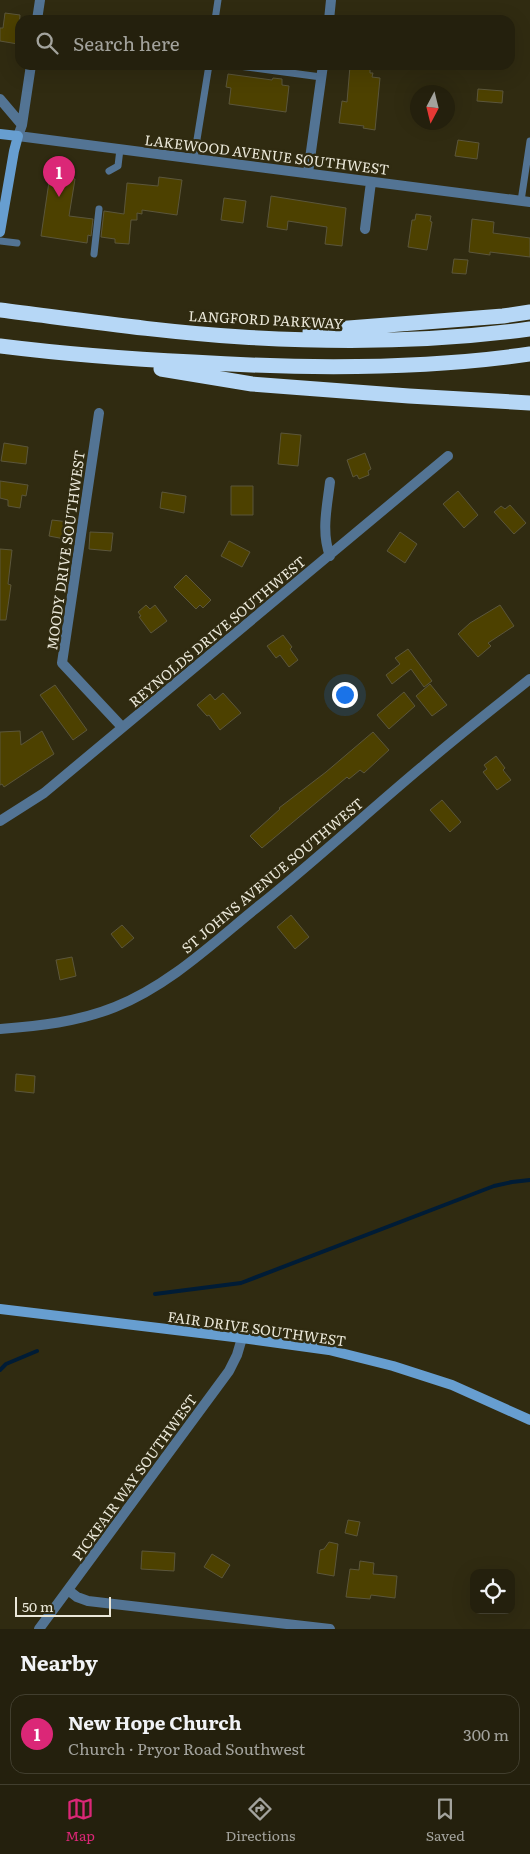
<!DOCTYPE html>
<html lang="en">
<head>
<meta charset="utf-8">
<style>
  :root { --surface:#24200d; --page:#302d1b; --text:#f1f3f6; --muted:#a3a39d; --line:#413e2e; --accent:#db2777 }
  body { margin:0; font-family:Literata,serif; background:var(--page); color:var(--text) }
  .controls { position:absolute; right:15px; bottom:15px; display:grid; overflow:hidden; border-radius:10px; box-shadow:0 5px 20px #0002 }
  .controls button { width:45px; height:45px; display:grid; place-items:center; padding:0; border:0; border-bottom:1px solid var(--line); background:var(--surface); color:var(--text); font:25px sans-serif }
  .compass { position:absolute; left:410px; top:85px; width:45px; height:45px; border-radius:50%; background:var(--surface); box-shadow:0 5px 20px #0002; rotate:187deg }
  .scale { position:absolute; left:15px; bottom:12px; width:96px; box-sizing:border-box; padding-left:5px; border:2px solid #ebe8d9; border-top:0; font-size:14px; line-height:18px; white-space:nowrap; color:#ebe8d9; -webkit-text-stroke:4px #302b11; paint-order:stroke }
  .you { position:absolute; left:344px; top:694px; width:18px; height:18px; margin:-12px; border:4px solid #fff; border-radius:50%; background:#1a73e8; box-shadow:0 0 0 8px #1a73e833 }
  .badge { display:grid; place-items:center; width:32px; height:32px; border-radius:50%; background:var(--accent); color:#fff; font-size:16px; font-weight:700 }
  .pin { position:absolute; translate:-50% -41px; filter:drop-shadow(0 1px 2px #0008) }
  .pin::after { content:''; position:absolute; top:26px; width:18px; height:15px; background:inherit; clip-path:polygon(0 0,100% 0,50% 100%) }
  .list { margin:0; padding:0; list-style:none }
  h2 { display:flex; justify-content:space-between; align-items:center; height:65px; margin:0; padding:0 20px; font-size:21px }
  h2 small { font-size:16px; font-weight:400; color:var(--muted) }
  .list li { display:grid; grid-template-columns:32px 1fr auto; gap:15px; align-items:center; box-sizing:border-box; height:80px; margin:0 10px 10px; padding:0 10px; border:1px solid var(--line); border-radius:15px }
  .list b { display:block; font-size:19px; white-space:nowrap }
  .list p { margin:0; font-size:16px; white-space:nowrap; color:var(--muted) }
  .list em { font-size:16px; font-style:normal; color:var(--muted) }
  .icon { flex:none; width:28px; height:28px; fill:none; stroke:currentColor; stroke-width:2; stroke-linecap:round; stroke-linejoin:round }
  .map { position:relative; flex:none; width:530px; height:1629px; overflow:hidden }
  .search { position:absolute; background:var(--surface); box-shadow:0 5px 20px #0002; left:15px; right:15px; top:15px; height:55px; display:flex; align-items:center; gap:12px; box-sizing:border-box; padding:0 18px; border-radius:15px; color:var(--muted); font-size:19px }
  .sheet { height:155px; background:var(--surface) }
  nav { display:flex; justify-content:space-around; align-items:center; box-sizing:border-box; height:70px; border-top:1px solid var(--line); background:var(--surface); font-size:14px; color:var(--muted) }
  nav a { display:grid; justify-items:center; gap:2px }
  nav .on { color:var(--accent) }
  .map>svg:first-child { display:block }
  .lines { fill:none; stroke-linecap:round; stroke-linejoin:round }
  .stream { stroke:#001c36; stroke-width:4 }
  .building { fill:#4d4100; stroke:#5b563b }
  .lane { stroke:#537494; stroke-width:7 }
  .street { stroke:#537494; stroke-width:10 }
  .secondary { stroke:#679ed0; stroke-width:10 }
  .highway { stroke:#b6d7f6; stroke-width:15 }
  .labels { text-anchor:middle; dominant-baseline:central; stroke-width:5; stroke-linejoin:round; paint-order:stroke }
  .street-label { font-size:14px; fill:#ebe8d9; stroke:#302b11 }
</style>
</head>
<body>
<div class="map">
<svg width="530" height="1629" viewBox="0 0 530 1629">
  <rect width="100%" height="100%" fill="#302b11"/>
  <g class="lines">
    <path class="stream" d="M155,1294l86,-11 253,-97 18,-4 18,-2
      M0,1370l6,-6 31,-13"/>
  </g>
  <path class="building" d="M5,13l15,2 -2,29 -18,-3v-13h3z
    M350,66l20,1v6h3l-1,4 8,1 -5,52 -12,-2 1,-2 -25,-3 3,-22 5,1z
    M228,74l44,6 1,-2 9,1v6l7,1 -3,26 -57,-8 2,-16 -5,-1z
    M478,89l25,2 -1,12 -25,-2z
    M458,140l21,3 -2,16 -22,-3z
    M50,175l25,4 -6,37 24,3 -2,17 -3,-1 -1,8 -46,-7z
    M159,177l23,3 -5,35 -35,-5v4l-5,-1v7h-6l-2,24 -14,-1v-4l-14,-2 3,-26 20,3 3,-31 31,3z
    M271,196l75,12 -4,38 -17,-2 2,-17 -39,-6 -1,9 -20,-3z
    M224,198l22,3 -3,22 -22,-3z
    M416,214l15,2 -1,5 2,1 -5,28 -19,-3 4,-27h3z
    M472,219l22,3 -1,11 37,5v19l-40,-5v3l-21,-3z
    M454,259l14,1 -2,14 -14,-1z
    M281,433l20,2 -3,31 -20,-2z
    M4,443l24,4 -2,17 -25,-3z
    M365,453l6,16 -3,2 1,4 -10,4 -2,-4 -4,2 -6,-17z
    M0,481l28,4 -2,11 -4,-1 -2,13 -12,-2v-6l-8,-2z
    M231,486h22v29h-22z
    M458,491l20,24 -14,13 -21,-24z
    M162,492l24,4 -2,17 -24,-5z
    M510,505l16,18 -12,11 -20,-22 7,-6 4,3z
    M52,520l17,2 -1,4 4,1 -2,13 -21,-4z
    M90,532l23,1 -2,18 -22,-2z
    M400,532l17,12 -12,19 -18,-12z
    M229,541l21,11 -8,15 -21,-11z
    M0,549l12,1 -4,34 3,1 -5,35h-6z
    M186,575l25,25 -8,8 -3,-3 -4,4 -22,-22z
    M146,605l4,4 5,-4 12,16 -16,12 -12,-16 2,-1 -3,-4z
    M500,605l14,21 -26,17 3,3 -13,11 -20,-23 12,-11z
    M283,635l9,12 -2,2 8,11 -9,7 -9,-12 -4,3 -9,-12z
    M408,649l24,32 -8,6 -13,-18 -19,15 -6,-9 14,-11 -5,-6z
    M430,684l17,21 -15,11 -16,-20z
    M55,685l32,45 -14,10 -33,-45z
    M404,692l11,14 -26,23 -12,-14z
    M223,693l18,20 -21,17 -11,-15 -2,1 -10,-11 13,-11 5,6z
    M20,731l1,14 21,-14 12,23 -50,33 -2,-3 -2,1v-53z
    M373,732l16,18 -25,23 -4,-3 -11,9 -2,-2 -85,71 -12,-12 30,-27 -1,-1 47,-36z
    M496,756l9,12 -2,2 8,10 -14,10 -14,-18 4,-3 -3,-4z
    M442,800l19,22 -11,10 -20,-22z
    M291,915l18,22 -14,12 -18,-22z
    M122,925l12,13 -12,10 -11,-14z
    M72,957l4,19 -16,4 -4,-20z
    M16,1074l19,2 -1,17 -19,-2z
    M348,1520l12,2 -3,14 -12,-3z
    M329,1542l9,2 -4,32 -17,-3 3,-23 4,-1z
    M142,1551l33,2 -1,18 -33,-2z
    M212,1554l18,11 -8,13 -18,-11z
    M360,1561l14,2 -1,11 24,2 -2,22 -24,-3 -1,4 -24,-2 4,-28 9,1z"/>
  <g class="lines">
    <path class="lane" d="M215,20l3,-20
      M231,65l90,12
      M194,158l15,-93
      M109,171l9,-5 2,-17
      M521,201l9,-60
      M0,241l17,2
      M94,254l5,-45"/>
    <path class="street" d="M37,20l3,-20
      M329,20l2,-20
      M31,65l-9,60 -4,11 512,66
      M0,99l22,26
      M308,173l15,-108
      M365,229l6,-47
      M99,413l-37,250 60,64
      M330,556c-9,-24 -3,-49 0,-74
      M0,821l44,-28 404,-337
      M0,1029c39,-3 78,-7 115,-22 55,-22 99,-65 145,-102 56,-45 109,-94 164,-140 35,-30 71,-58 106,-86
      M68,1590l9,7 11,4 242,28
      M39,1629l190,-258 8,-16 5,-17"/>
    <path class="secondary" d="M0,134l18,2 -4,15 -14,81
      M0,1309l242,29 87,12 64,16 59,19 78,35"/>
    <path class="highway" d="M0,310c80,10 161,22 242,27 96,6 193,5 288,-8
      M310,331l193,-15 27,-4
      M0,346c64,8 128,13 193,16 112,7 226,8 337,-8
      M161,369l91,15 157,12 121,7"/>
  </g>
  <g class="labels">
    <g class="street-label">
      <text transform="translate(267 154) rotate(7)">LAKEWOOD AVENUE SOUTHWEST</text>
      <text transform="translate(266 319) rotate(3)">LANGFORD PARKWAY</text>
      <text transform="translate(65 550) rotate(-82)">MOODY DRIVE SOUTHWEST</text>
      <text transform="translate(217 631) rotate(-40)">REYNOLDS DRIVE SOUTHWEST</text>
      <text transform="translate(272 875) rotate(-40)">ST JOHNS AVENUE SOUTHWEST</text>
      <text transform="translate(257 1328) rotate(8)">FAIR DRIVE SOUTHWEST</text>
      <text transform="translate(134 1477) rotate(-54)">PICKFAIR WAY SOUTHWEST</text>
    </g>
  </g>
</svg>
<div class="controls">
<button><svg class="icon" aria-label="locate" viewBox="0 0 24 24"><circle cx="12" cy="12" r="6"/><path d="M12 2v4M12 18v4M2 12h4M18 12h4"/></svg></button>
</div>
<svg class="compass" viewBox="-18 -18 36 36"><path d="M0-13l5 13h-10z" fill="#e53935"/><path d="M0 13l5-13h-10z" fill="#a3a39d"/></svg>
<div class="scale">50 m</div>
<div class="you"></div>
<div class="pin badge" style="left:59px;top:197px">1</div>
<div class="search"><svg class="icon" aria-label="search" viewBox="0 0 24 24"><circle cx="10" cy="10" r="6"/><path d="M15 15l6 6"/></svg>Search here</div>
</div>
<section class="sheet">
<h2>Nearby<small></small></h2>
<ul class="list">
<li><span class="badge">1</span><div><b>New Hope Church</b><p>Church · Pryor Road Southwest</p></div><em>300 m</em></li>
</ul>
</section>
<nav>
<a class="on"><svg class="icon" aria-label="map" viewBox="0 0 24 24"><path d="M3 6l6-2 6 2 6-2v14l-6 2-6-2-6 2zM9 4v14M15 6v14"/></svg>Map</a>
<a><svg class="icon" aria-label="directions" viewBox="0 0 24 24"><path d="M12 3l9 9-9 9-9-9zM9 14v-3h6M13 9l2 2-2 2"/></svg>Directions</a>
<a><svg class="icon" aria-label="saved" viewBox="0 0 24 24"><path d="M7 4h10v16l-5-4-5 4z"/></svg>Saved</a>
</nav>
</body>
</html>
